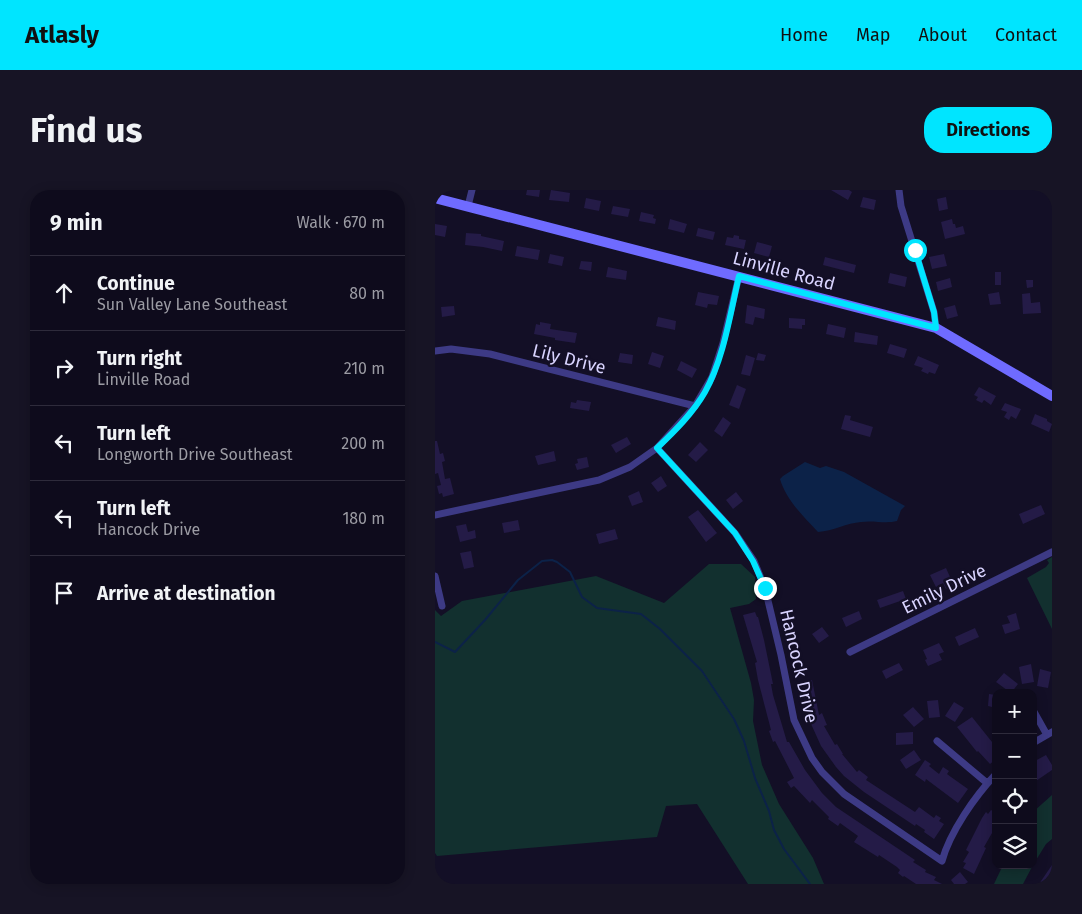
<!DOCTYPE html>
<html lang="en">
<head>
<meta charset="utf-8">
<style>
  :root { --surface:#0e0b1c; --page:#171425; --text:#f1f3f6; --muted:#9b9ba3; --line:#2e2b3b; --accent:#00e5ff }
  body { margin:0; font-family:"Fira Sans",sans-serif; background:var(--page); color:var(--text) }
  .controls { position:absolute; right:15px; bottom:15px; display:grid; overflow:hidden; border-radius:10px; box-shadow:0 2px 12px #0003 }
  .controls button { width:45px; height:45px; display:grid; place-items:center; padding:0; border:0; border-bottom:1px solid var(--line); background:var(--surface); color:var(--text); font:25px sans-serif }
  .stop { position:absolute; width:15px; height:15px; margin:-11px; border:4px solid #00e5ff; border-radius:50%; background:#fff }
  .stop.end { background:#00e5ff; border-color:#fff; box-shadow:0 1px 5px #0008 }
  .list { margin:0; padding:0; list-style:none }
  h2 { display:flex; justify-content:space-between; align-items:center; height:65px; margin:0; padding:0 20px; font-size:21px }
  h2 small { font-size:16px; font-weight:400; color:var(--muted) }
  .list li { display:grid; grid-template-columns:32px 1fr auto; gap:15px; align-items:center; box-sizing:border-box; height:75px; padding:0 20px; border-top:1px solid var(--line) }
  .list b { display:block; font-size:19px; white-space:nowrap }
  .list p { margin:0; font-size:16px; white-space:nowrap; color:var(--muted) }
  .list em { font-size:16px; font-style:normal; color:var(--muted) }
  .icon { flex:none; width:28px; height:28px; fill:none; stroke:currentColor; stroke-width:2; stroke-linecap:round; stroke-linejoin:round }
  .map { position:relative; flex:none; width:617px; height:694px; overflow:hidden; border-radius:20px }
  header { display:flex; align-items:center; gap:30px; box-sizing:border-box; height:70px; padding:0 25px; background:var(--accent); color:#111 }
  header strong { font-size:24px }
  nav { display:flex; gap:28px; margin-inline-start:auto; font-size:18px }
  .intro { display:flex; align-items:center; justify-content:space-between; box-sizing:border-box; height:120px; padding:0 30px }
  h1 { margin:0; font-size:35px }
  .button { padding:12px 22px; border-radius:20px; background:var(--accent); color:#111; font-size:18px; font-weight:700 }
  main { display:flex; gap:30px; padding:0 30px }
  aside { flex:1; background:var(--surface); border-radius:20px; box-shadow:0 2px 12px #0003 }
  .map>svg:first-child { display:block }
  .green { fill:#12302f }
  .water { fill:#0c2248 }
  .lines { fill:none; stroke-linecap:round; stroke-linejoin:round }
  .stream { stroke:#0c2248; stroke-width:2 }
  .building { fill:#241b47 }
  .street { stroke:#3d3a85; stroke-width:7 }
  .secondary { stroke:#6f6bff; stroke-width:10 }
  .route { stroke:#00e5ff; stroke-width:6 }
  .labels { text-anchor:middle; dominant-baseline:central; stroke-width:5; stroke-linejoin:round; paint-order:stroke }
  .street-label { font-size:18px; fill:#d9d4ff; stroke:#130f26 }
</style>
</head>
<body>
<header>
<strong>Atlasly</strong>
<nav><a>Home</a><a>Map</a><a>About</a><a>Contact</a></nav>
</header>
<div class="intro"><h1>Find us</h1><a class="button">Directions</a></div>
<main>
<aside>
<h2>9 min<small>Walk · 670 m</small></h2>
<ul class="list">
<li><svg class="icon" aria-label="ahead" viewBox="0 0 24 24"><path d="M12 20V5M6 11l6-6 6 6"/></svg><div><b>Continue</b><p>Sun Valley Lane Southeast</p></div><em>80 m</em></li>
<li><svg class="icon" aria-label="right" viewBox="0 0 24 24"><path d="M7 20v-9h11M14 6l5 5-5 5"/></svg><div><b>Turn right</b><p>Linville Road</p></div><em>210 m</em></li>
<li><svg class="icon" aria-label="left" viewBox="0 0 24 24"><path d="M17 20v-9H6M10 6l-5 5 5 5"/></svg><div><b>Turn left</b><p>Longworth Drive Southeast</p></div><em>200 m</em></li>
<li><svg class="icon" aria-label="left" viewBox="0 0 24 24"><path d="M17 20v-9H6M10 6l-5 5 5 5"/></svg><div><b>Turn left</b><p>Hancock Drive</p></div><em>180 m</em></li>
<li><svg class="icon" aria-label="arrive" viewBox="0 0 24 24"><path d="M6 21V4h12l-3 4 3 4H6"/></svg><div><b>Arrive at destination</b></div></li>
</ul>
</aside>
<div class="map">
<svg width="617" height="694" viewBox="0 0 617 694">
  <rect width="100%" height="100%" fill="#130f26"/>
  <path class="green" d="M617,367v72l-25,-51 19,-11 3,-4 -2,-3z
    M274,374h32l14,13 1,22 -7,5 -19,4 21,75 3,17 -1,21 9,44 17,39 34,54 11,26h-76l-51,-80 -31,2 -9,31 -220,19 -2,-3v-243l6,6 21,-15 134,-25 68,27z
    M617,605v44l-6,5 -13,21v-53z
    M568,675h30l-10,19h-29z"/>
  <path class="water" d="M370,272l15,6 6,-2 18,6 61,34 -4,4 -4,11c-12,3 -23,-1 -36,1 -14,1 -28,9 -43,10 -14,-15 -32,-32 -38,-53l3,-3z"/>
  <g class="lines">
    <path class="stream" d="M0,452l20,10 30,-32 33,-40 24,-19 10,-1 5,2 13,10 12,25 15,11 44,6 19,15 42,42 32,48 10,22 11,37 14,33 5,19 10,19 26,35"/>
  </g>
  <path class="building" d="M92,0h13l-1,7 -13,-2z
    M116,0l19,3 -1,9 -20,-2z
    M396,0h18l3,2 -4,8z
    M428,7l13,3 -2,10 -14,-3z
    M511,7l2,12 -9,2 -2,-12z
    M151,8l15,3 -2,10 -15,-3z
    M178,16l17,3 -2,8 -17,-3z
    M206,22l13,3 -1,3 3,1 -1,5 -16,-3z
    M235,29l17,5 -3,9 -16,-4z
    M517,29l1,5h2l1,4 7,-2 2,8 -20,5 -4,-17z
    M0,34l12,2 -2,11 -10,-2z
    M263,38l17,4 -2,8 -17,-4z
    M31,43l15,1v2l23,5 -2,10 -19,-4 -18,-2z
    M299,45l5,1v3l7,1 -2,9 -19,-4 2,-8 6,1z
    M322,52l15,4 -3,11 -15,-4z
    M82,56l23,4 -2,10 -23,-4z
    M115,64l14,3 -2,9 -14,-3z
    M509,64l3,12 -15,3 -3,-12z
    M390,67l31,8 -2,8 -31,-8z
    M146,71l11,1 -1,9 -12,-2z
    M173,77l19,4 -1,9 -20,-3z
    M560,82h6v13h-6z
    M455,83l17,4 -2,10 -17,-4z
    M515,88l2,9 -14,4 -2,-9z
    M591,90h7v7l-6,1z
    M263,102l21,4 -2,9 -9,-1 -1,4 -12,-3z
    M564,102l2,12 -11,1 -2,-11z
    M595,103l1,10 9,-1 1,11 -18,1 -1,-20z
    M312,115l18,4 -1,10 -9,-2 -2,8 -8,-2z
    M520,115l3,11 -11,3 -3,-11z
    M19,116l1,9 -13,2 -1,-10z
    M223,127l18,4 -1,9 -19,-4z
    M354,128l16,1v6h-3v4l-13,-1z
    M105,132l11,2 -1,5 27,4 -2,10 -20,-3v-2l-21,-4 2,-10 4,1z
    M393,134l18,4 -2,10 -18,-4z
    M420,142l23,4 -1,9 -23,-3z
    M455,154l17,5 -3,9 -17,-5z
    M217,162l12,4 -4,12 -12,-4z
    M185,163l13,2 -1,9 -14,-2z
    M323,163l8,2 -2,6 -8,-1z
    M311,165l9,3 -5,18 -9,-2z
    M483,166l21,9 -4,9 -6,-2 -1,2 -7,-3 2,-3 -9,-3z
    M246,171l16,8 -5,9 -15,-8z
    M302,195l9,4 -7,20 -10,-4z
    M544,197l17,9 -5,9 -7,-5 -2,3 -6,-3 2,-3 -4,-2z
    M142,210l14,2 -2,9 -19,-3 1,-6 5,1z
    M570,213l16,6 -5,10 -5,-3 -2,4 -5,-3 3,-5 -6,-2z
    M600,224l12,5v2l5,3 -3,8 -18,-8z
    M410,225l6,1 -1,4 23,7 -3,10 -29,-8z
    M288,227l8,6 -9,14 -8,-6z
    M192,247l4,7 -15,9 -5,-8z
    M0,251h2l3,13 3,-1 2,8 -3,1 3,17 5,-1 4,16 -11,3 -1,-4 -3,1 -2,-8 4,-1 -3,-12 -3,1z
    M265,252l8,8 -12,12 -8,-7z
    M119,261l2,10 -18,4 -3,-9z
    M152,267l2,10 -12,3 -2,-6 3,-1 -1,-4z
    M226,286l6,10 -9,6 -7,-9z
    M204,301l4,11 -11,4 -4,-10z
    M301,302l7,9 -10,8 -7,-9z
    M606,315l4,9 -22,10 -4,-10z
    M263,320l19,23 -11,9 -18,-25z
    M83,330l2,10 -16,3 -2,-10z
    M31,334l2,8 7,-2 1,8 -16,4 -4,-16z
    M180,339l3,10 -19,5 -3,-10z
    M36,361l3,16 -10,2 -4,-16z
    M511,378l8,18 -8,3 -3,-6 -7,4 -6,-12z
    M468,401l3,8 -26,9 -3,-8z
    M424,421l3,8 -16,8 -4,-9z
    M320,422l2,5h1l6,23 9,44h-2l2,11 9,30 5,17h2l16,28 17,23 14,14 79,53 -2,2 13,8 -1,2 11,5 -2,3 8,4h-26l-12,-8 -1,1 -5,-4 2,-3 -3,-3 -18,-12 -1,2 -24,-15 4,-6 -18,-13 -2,3 -10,-7 1,-2 -17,-17 -2,3 -16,-17 -3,2 -4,-6 7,-4 -19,-37 -2,1 -4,-11 2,-1 -13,-50 -3,-17 2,-1 -14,-47z
    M581,423l4,16 -15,5 -3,-9 8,-2 -3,-7z
    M387,437l7,9 -10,7 -7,-9z
    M540,438l4,9 -20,9 -4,-9z
    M504,453l5,9 -5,2 3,6 -14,6 -3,-6 2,-1 -4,-9z
    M464,473l4,7 -17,9 -4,-8z
    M596,474l3,18 -12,2 -3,-17z
    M605,479l11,3 -3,16 -11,-2z
    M569,483l14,11 -7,9 -15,-11z
    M377,490l7,35 3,-2 5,12 -3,1 11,19 2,-1 6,10h-1l15,18 2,-2 9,7 -2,3 49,32 4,-5 15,11 2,-3 5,3 -2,3 5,3 -10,15 -10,-7 1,-2 -9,-6 -1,2 -51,-34 -20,-16 -8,-9 -15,-21 -14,-31 -7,-33z
    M554,504l7,1v13l-8,-2z
    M503,510l2,17 -11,1 -2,-17z
    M519,512l10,6 -9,14 -10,-6z
    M478,517l11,12 -10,8 -11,-12z
    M537,527l24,30v12l-6,5 -12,-13 -1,1 -20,-25z
    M478,542v12l-17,1v-12z
    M479,560l7,10 -15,9 -6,-9z
    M611,565l6,10v5l-19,13v-21z
    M490,570l6,4 -2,2 10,8 4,-7 6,4 -2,3 4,3 17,12 -10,14 -32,-24 -1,3 -10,-7z
    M556,620l5,3v13l-12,21 2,1 -12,26 -11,-6 3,-5 -3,-1 6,-10 -3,-2 16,-32 4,-6 2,2z
    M617,675v19h-13z
    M525,682l8,10 -3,2h-11l-3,-4z"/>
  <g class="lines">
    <path class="street" d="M464,0l2,16 33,106 2,16
      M33,16l4,-16
      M0,161l16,-2 39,5 205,52
      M222,258l78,85 19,28 11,27 16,67 13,65 18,38 10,14 22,22 98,67c8,-29 33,-65 54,-87
      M0,325l164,-35 31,-13 27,-19 38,-42 17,-29 11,-34 16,-67
      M0,386l7,30
      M415,462l202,-100
      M598,520l14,25
      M502,551l50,42
      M598,553l19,-11"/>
    <path class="secondary" d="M0,8l501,130 116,68"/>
  </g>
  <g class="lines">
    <path class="route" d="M330,398l-12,-27 -18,-28 -78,-85c18,-17 36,-35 48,-56 19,-34 25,-78 34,-116l197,52 -2,-16 -19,-62"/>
  </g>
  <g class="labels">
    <g class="street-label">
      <text transform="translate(349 81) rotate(15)">Linville Road</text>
      <text transform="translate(134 169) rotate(14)">Lily Drive</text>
      <text transform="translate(509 399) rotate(-26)">Emily Drive</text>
      <text transform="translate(364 476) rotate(77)">Hancock Drive</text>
    </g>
  </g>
</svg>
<div class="controls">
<button>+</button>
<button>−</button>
<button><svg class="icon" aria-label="locate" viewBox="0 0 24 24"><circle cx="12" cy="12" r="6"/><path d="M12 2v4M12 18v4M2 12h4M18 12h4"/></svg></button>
<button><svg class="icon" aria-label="layers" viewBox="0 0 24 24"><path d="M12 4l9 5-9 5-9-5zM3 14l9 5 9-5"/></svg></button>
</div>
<div class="stop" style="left:480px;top:60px"></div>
<div class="stop end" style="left:330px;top:398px"></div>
</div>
</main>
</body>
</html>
